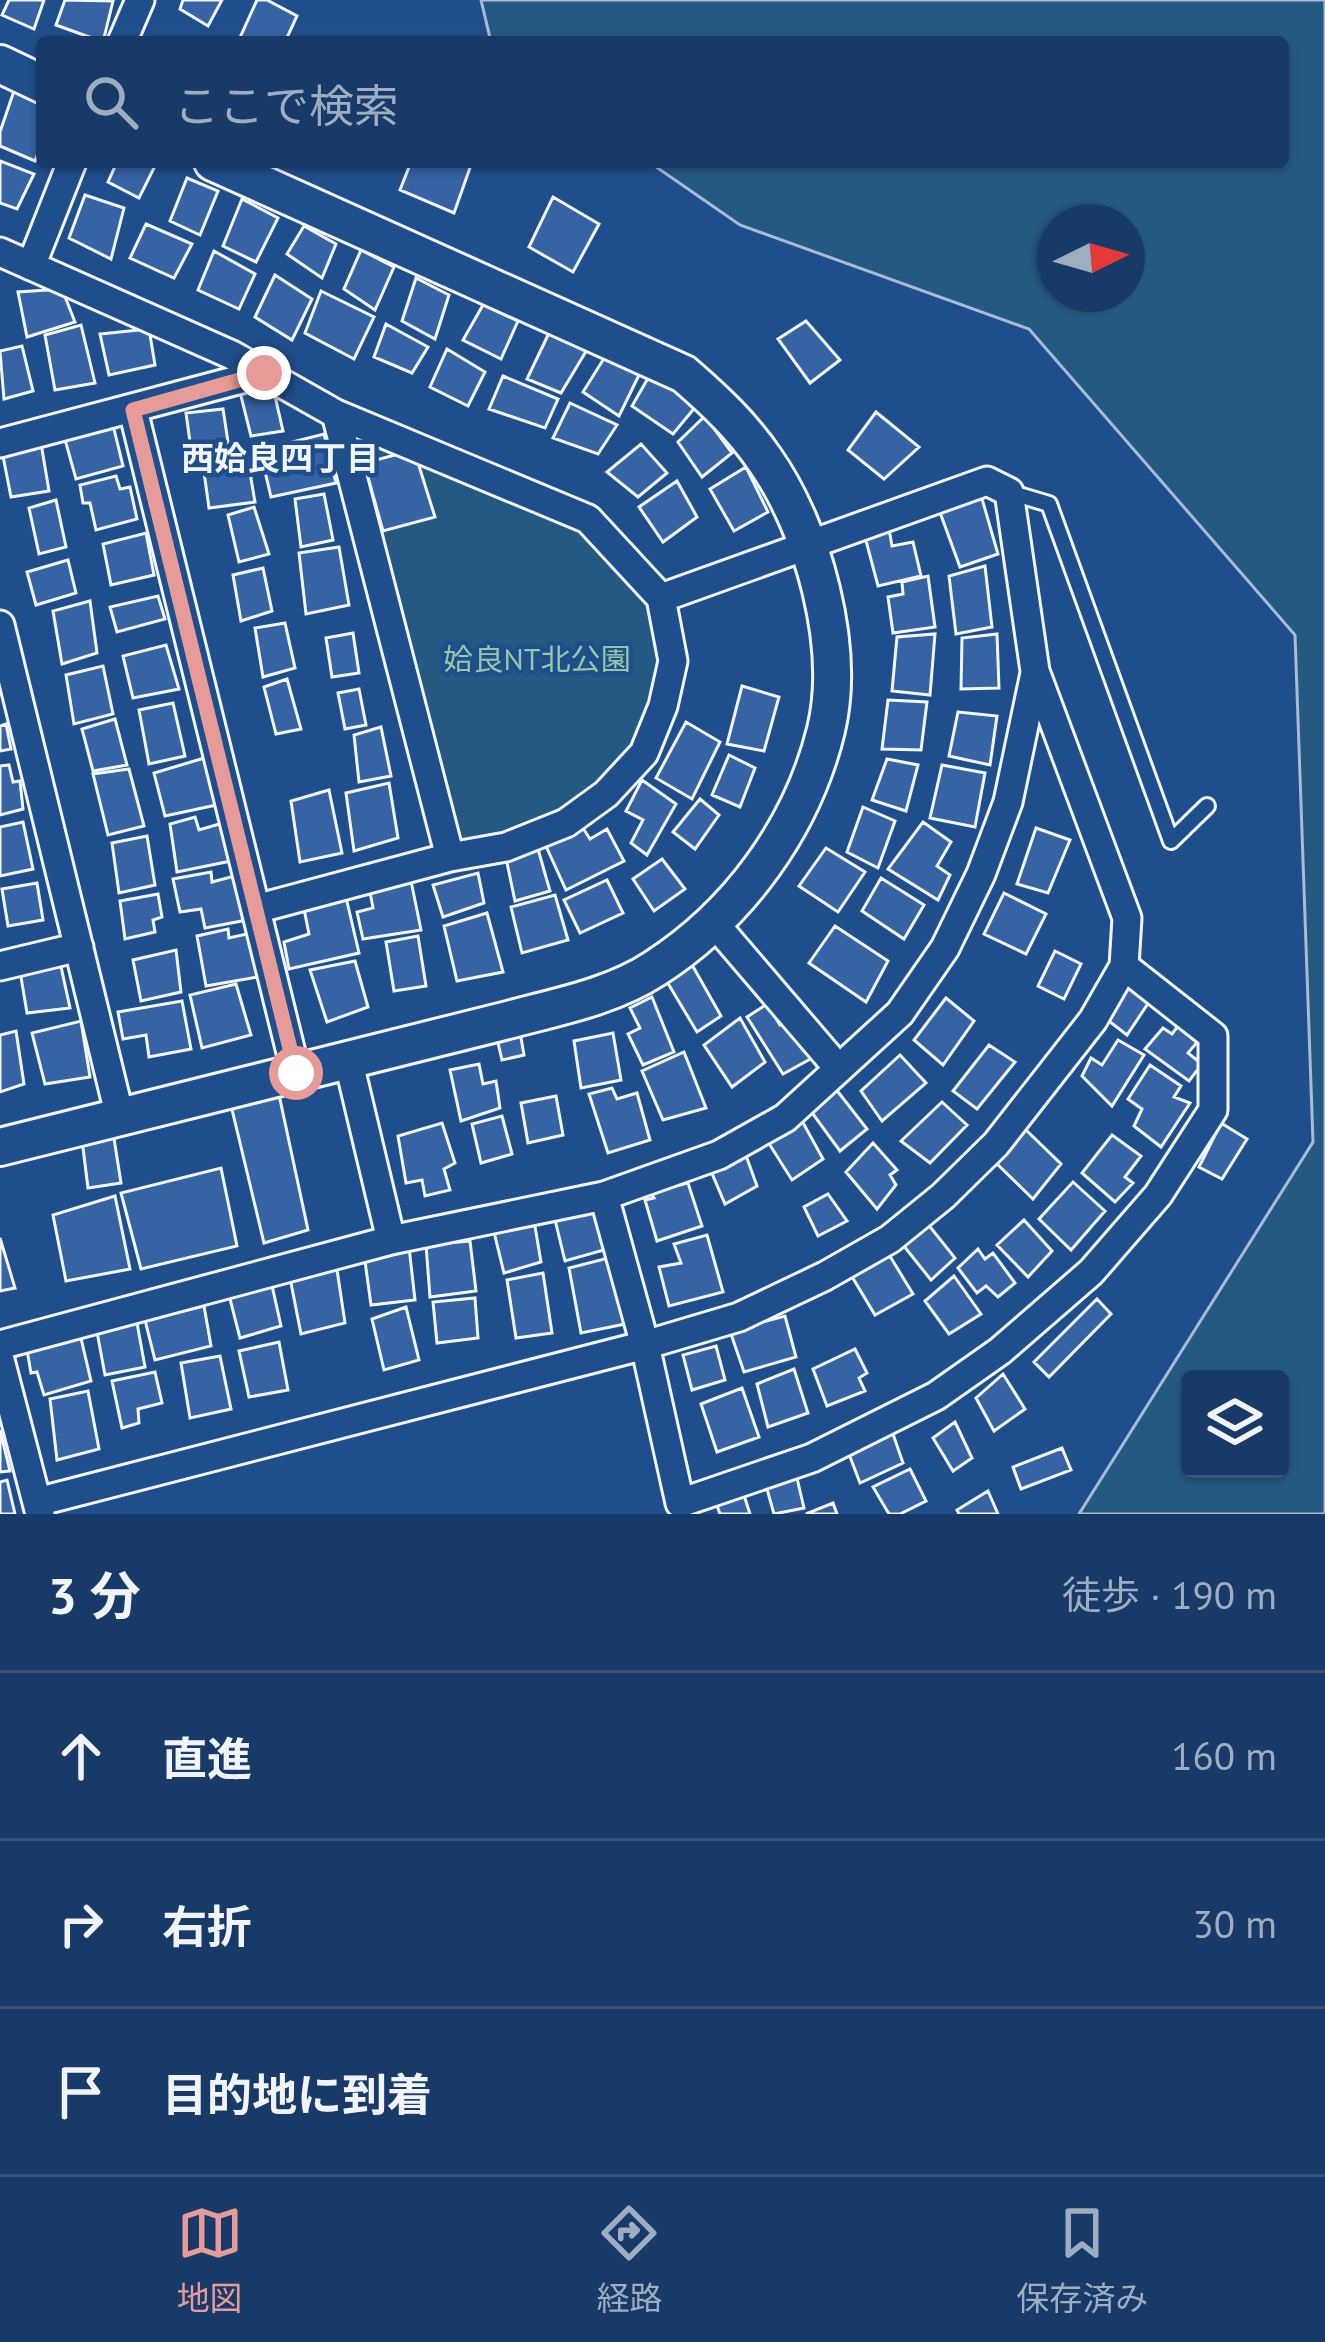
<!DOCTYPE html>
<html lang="ja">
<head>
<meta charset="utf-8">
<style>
  :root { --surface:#173a69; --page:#244571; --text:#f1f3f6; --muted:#9eadc0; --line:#36547d; --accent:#e69b98 }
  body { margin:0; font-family:"PT Sans","Noto Sans JP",sans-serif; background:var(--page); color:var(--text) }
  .controls { position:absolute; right:36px; bottom:36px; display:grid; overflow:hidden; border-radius:12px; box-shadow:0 3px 9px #0004 }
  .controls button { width:108px; height:108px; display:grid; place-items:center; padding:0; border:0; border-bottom:3px solid var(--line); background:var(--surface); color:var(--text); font:60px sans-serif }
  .compass { position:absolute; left:1037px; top:204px; width:108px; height:108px; border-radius:50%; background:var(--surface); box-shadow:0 3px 9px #0004; rotate:85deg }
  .stop { position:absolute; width:36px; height:36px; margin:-27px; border:9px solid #e69b98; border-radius:50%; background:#fff }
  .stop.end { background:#e69b98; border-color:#fff; box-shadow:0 3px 12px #0008 }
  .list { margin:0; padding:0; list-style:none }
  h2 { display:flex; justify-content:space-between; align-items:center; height:156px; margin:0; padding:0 48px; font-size:51px }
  h2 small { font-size:39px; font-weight:400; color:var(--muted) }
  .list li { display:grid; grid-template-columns:78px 1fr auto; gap:36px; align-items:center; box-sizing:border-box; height:168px; padding:0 48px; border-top:3px solid var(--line) }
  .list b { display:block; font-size:45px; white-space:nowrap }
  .list em { font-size:39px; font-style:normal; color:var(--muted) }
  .icon { flex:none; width:66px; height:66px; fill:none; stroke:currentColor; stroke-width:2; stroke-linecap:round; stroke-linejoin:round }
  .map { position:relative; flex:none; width:1325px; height:1514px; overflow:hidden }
  .search { position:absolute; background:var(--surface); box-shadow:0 3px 9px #0004; left:36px; right:36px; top:36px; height:132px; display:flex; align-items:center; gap:30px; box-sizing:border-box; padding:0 42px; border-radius:12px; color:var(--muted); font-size:45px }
  .sheet { height:660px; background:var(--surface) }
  nav { display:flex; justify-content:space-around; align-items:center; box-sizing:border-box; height:168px; border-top:3px solid var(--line); background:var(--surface); font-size:33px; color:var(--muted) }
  nav a { display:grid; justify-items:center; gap:6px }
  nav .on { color:var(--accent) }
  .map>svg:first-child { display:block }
  .green { fill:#245a82; stroke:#a8bbd7; stroke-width:3; fill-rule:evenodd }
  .building { fill:#3563a3; stroke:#f2f6ff; stroke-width:3 }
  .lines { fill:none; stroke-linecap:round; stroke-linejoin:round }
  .lane-casing { stroke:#f2f6ff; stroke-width:20 }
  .street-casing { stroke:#f2f6ff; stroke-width:33 }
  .secondary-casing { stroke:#f2f6ff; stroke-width:42 }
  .lane { stroke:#1f4e8c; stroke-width:14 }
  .street { stroke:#1f4e8c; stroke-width:27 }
  .secondary { stroke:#1f4e8c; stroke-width:36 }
  .route { stroke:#e69b98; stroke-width:15 }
  .labels { text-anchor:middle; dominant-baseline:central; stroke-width:9; stroke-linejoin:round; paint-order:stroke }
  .park-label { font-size:30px; fill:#97c8a6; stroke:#1f4e8c }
  .neighbourhood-label { font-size:33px; font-weight:bold; fill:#f2f6ff; stroke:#1f4e8c }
</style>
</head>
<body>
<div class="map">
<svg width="1325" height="1514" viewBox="0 0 1325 1514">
  <rect width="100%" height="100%" fill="#1f4e8c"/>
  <path class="green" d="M481,0h844v1514h-246l234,-372 -18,-507 -266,-306 -289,-104 -91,-63h634v-120h-792zM1055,222h72v72h-72zM1190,1379h90v90h-90z
    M336,414l252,105 73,79 2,108 -57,88 -156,63z"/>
  <path class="building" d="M9,0h35l-10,29 -32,-14z
    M65,0l48,1 -10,41 -47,-17z
    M183,0h39l-14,26 -28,-17z
    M257,0h10l30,16 -12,26h-47z
    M15,88l27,11v44l-7,18 -35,-15v-14z
    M0,161l34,13 -17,35 -17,-6z
    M117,162h40l-18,36 -31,-16z
    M411,162l60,3 -17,48 -54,-23z
    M187,178l31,13 -18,44 -30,-14z
    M85,195l39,13 -13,51 -42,-21z
    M553,197l46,27 -26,48 -44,-25z
    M242,199l36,19 -22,44 -33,-16z
    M146,224l46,20 -18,34 -44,-20z
    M304,226l32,18 -14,34 -35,-24z
    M361,250l33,17 -19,43 -31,-21z
    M214,251l41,23 -16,35 -41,-19z
    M275,275l37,24 -20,41 -37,-23z
    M416,278l33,17 -14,44 -33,-18z
    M62,289l13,33 -48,15 -9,-45z
    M321,291l53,26 -20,42 -49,-26z
    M483,305l35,16 -17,38 -38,-19z
    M806,321l34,39 -30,23 -32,-44z
    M386,324l42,23 -16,26 -38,-16z
    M81,325l14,58 -40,7 -10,-55z
    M149,329l6,36 -46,10 -9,-41z
    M549,333l39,15 -27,45 -34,-14z
    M22,346l11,45 -29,8 -4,-48z
    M447,349l38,23 -17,34 -38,-19z
    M608,352l33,19 -22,45 -36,-24z
    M651,373l46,32 -24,29 -41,-28z
    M503,376l55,23 -13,29 -56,-19z
    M272,383l11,48 -32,5 -12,-48z
    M570,403l47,22 -19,29 -45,-16z
    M223,409l7,46 -38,1 -6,-43z
    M876,412l43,35 -35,32 -36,-29z
    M705,416l27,37 -30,24 -24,-35z
    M113,425l10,41 -47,13 -12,-43z
    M324,434l12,49 -65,14 -11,-47z
    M41,443l8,48 -38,6 -9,-46z
    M641,444l26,29 -29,24 -31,-25z
    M414,450l21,67 -52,14 -19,-68z
    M247,455l8,47 -46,6 -6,-43z
    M746,467l22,45 -34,19 -24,-42z
    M116,476l4,13 10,-2 7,32 -41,11 -6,-27h-7l-3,-18z
    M677,481l20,36 -34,25 -24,-35z
    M980,492l18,62 -38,13 -22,-60z
    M324,494l9,46 -32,7 -6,-48z
    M56,500l10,47 -27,7 -10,-46z
    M254,507l15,47 -30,8 -11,-47z
    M889,529l3,17 21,-4 8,34 -43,10 -13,-49z
    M146,533l8,42 -43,10 -8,-41z
    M339,547l10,58 -43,9 -7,-61z
    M68,560l8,33 -40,12 -9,-33z
    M985,566l7,61 -36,7 -7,-58z
    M263,568l9,43 -31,10 -8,-46z
    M928,576l7,51 -42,6 -5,-36 15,-3 -1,-12z
    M158,596l7,23 -48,13 -7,-25z
    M90,601l7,52 -35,11 -9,-53z
    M285,623l10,45 -32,9 -8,-49z
    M353,633l6,40 -27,4 -6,-39z
    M935,634l-5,61 -38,-4 5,-54z
    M997,634l2,54 -38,1 1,-51z
    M166,645l13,44 -46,9 -10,-42z
    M103,666l10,48 -39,10 -8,-49z
    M287,679l14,50 -25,5 -12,-47z
    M742,686l37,11 -15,54 -37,-7z
    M359,689l7,36 -21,4 -7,-36z
    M888,700l39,2 -6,48 -39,-1z
    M173,703l12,53 -36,8 -10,-54z
    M958,712l39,4 -7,49 -41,-9z
    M115,719l12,46 -34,6 -11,-42z
    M686,722l34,20 -28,57 -36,-21z
    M6,724l5,25 -11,2v-25z
    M381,727l10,49 -32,6 -5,-47z
    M729,755l26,13 -15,39 -28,-12z
    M211,756l10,48 -56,12 -11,-43z
    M887,759l31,6 -12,46 -34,-11z
    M9,765l4,17 7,-1 3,28 -23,6v-49z
    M942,765l43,8 -10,54 -45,-9z
    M129,769l15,57 -36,9 -15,-61z
    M642,780l34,24 -29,51 -16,-12 12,-23 -17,-9z
    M389,783l9,55 -44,13 -8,-58z
    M329,790l13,63 -42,9 -9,-61z
    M700,799l19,16 -24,34 -22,-17z
    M863,807l32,14 -17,47 -31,-16z
    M195,817l4,13 24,-7 8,38 -54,11 -7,-48z
    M23,822l10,47 -33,7v-49z
    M923,822l28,20 -14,24 13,9 -12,25 -50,-31z
    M581,825l9,14 17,-10 17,32 -58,29 -21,-46z
    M1036,828l34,12 -22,53 -31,-9z
    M147,836l8,49 -36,8 -7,-50z
    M826,848l39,24 -27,40 -39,-26z
    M538,849l12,42 -35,10 -9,-43z
    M662,859l23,30 -31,22 -21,-32z
    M211,872l1,10 26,-7 9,45 -42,8 -4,-19 -21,3 -7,-33z
    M478,873l6,30 -41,14 -10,-32z
    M410,876l11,54 -58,9 -6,-27 16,-4 -4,-21z
    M881,878l43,27 -20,34 -42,-28z
    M607,880l16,33 -43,20 -16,-33z
    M37,883l6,37 -35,6 -6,-37z
    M345,893l14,60 -70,16 -5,-27 25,-8 -6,-30z
    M1004,893l42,21 -20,40 -42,-20z
    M158,894l4,23 -9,3 2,12 -30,7 -5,-38z
    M555,895l13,45 -46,13 -11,-46z
    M487,913l16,59 -46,9 -13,-55z
    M835,926l53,35 -22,41 -57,-39z
    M228,929l1,9 22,-5 7,44 -52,9 -9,-50z
    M418,936l8,50 -32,5 -8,-49z
    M176,950l5,42 -40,9 -8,-41z
    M1055,951l26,13 -17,35 -26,-13z
    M355,961l13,46 -41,15 -17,-52z
    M60,962l10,46 -43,5 -7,-42z
    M691,963l30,53 -24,16 -31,-52z
    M1131,983l20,16 -24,36 -22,-17z
    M236,984l15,51 -49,13 -12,-53z
    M652,997l22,55 -31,13 -15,-31 12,-6 -10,-20z
    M946,998l28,23 -31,44 -29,-25z
    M182,1001l9,48 -42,8 -3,-22 -23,4 -5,-27z
    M767,1004l13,21 8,-5 26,37 -31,17 -36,-57z
    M740,1018l25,44 -33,25 -28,-42z
    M81,1021l9,56 -45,7 -13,-51z
    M1181,1022l19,17 -12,14 14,11 -13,17 -44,-32 18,-21 9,6z
    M519,1026l5,29 -22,5 -7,-30z
    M16,1031l8,53 -24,8v-57z
    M613,1033l8,47 -40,8 -7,-47z
    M1118,1040l26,15 -32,51 -30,-30 9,-18 11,7z
    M989,1045l26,17 -38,47 -24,-18z
    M684,1052l22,56 -43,12 -21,-49z
    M900,1055l26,28 -44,38 -21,-30z
    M479,1064l4,20 13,-3 4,27 -39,13 -11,-51z
    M1150,1065l31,21 -7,11 16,6 -29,44 -27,-21 8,-17 -14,-10z
    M612,1088l5,11 20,-6 13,47 -42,13 -19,-59z
    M835,1088l32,41 -27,22 -30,-41z
    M278,1090l30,140 -44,13 -34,-142z
    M556,1096l7,39 -35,8 -7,-40z
    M942,1102l25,23 -37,38 -29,-22z
    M502,1116l10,38 -31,9 -9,-39z
    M801,1119l22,40 -31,21 -24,-38z
    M442,1123l13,40 -11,6 6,21 -25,6 -3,-16 -16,3 -8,-47z
    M1221,1123l26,16 -25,40 -23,-12z
    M1025,1129l36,35 -28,35 -37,-36z
    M113,1132l8,51 -33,5 -6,-48z
    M1112,1135l29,21 -16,21 8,6 -18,19 -33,-29z
    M873,1143l24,27 -7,5 6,10 -19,24 -31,-37z
    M744,1150l13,36 -32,18 -17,-40z
    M221,1168l16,78 -96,23 -20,-76z
    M673,1178l3,8 12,-3 14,43 -45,15 -12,-41 9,-2 -7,-11z
    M1073,1182l32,29 -34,39 -32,-31z
    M583,1186l5,27 14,-4 9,39 -46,13 -16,-66z
    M828,1194l19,27 -29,15 -14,-29z
    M115,1196l15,73 -64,12 -13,-66z
    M531,1203l10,59 -37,11 -10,-41z
    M1024,1220l28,31 -24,26 -31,-32z
    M927,1223l28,35 -24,22 -28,-35z
    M707,1235l16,57 -54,14 -10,-39 22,-4 -7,-19z
    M0,1238l15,50 -15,3z
    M470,1241l6,50 -46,6 -4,-52z
    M409,1247l6,53 -44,5 -7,-51z
    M978,1249l7,10 8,-6 22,30 -17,14 -12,-11 -9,7 -19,-25z
    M888,1253l25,41 -38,21 -24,-40z
    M612,1257l13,67 -44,9 -12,-65z
    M336,1263l9,60 -44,11 -11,-56z
    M543,1273l9,60 -36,5 -9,-58z
    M954,1276l27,38 -32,20 -24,-33z
    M271,1281l10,45 -41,12 -12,-47z
    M475,1298l3,40 -41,5 -4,-41z
    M1097,1299l14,15 -62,63 -15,-15z
    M204,1306l7,40 -56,14 -10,-40z
    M406,1307l13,53 -35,10 -12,-51z
    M785,1316l11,41 -52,15 -14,-41z
    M137,1323l8,44 -40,8 -8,-43z
    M80,1334l11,47 -47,14 -7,-23 -6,1 -4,-23z
    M279,1342l9,48 -39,7 -10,-46z
    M716,1346l9,34 -33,10 -9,-35z
    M855,1349l12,24 -8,5 6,13 -38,15 -14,-37z
    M220,1356l11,53 -41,9 -9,-55z
    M794,1369l14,44 -40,14 -11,-43z
    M155,1372l7,31 -24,6 1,14 -17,5 -10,-47z
    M1003,1374l22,35 -31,22 -18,-33z
    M742,1388l17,49 -42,15 -16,-48z
    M88,1391l11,58 -42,11 -7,-61z
    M955,1422l17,36 -19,13 -20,-33z
    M0,1430l10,41 -10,1z
    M893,1434l10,29 -43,20 -11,-29z
    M1062,1448l9,22 -50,19 -8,-22z
    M910,1469l16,32 -26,13h-11l-16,-27z
    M796,1474l8,34 -30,6 -9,-32z
    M7,1480l8,34h-15v-32z
    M988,1491l10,23h-39l-2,-4z
    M743,1492l7,22h-30l-5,-14z
    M833,1503l4,11h-31z"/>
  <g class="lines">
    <g class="lane-casing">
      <path id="lane" d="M1009,492l40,12 122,337 36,-35"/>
    </g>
    <g class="street-casing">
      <path id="street" d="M122,42l18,-42
        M0,252l232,103 104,59 252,105 73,79 12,63 -10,45 -19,47 -38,41 -40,29 -60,24 -56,10 -194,52
        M31,266l41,-104
        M133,410l163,663
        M336,414l114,443
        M0,443l264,-70
        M0,625l120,492
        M715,924l124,145
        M0,966l79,-19
        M348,1059l43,181
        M604,1196l41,149 35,158 132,-45 124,-62 64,-45 91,-79 67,-77 55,-85v-74l-89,-70
        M0,1345l391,-105 213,-44 115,-41 66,-37 115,-105 45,-65 36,-74 27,-72 27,-129
        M0,1360l40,154
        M37,1502l608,-157 94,-28 86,-41 65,-37 53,-43 53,-52 97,-124 31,-54 3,-48 -92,-247 -26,-179 -22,-11 -326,117"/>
    </g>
    <g class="secondary-casing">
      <path id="secondary" d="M0,64l42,20
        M0,1147l508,-127c48,-13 103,-23 146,-51 84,-54 148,-141 172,-239 20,-83 -13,-202 -61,-270 -23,-34 -51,-60 -81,-86l-471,-212"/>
    </g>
    <use href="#lane" class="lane"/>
    <use href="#street" class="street"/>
    <use href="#secondary" class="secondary"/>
  </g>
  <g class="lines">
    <path class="route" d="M264,373l-131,37 163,663"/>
  </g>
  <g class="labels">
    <g class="park-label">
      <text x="537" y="658">姶良NT北公園</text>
    </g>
    <g class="neighbourhood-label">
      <text x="280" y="457">西姶良四丁目</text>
    </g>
  </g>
</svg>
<div class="controls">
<button><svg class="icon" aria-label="layers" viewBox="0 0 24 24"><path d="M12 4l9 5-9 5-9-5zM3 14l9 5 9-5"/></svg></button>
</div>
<svg class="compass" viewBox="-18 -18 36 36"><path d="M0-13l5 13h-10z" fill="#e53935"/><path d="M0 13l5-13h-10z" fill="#9eadc0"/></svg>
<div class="stop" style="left:296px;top:1073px"></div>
<div class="stop end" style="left:264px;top:373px"></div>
<div class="search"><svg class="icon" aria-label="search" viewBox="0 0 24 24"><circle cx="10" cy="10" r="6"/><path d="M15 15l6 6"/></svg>ここで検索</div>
</div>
<section class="sheet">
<h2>3 分<small>徒歩 · 190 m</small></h2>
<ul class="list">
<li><svg class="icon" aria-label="ahead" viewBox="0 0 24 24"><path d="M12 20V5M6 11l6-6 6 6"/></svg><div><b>直進</b></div><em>160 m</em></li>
<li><svg class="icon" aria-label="right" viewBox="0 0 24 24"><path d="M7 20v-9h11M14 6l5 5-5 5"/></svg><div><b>右折</b></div><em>30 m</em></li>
<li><svg class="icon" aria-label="arrive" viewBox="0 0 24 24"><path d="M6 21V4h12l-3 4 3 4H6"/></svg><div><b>目的地に到着</b></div></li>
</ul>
</section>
<nav>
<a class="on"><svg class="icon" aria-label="map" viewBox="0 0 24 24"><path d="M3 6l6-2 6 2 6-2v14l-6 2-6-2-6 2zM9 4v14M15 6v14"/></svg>地図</a>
<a><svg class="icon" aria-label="directions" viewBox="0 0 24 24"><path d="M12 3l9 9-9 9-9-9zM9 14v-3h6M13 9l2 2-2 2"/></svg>経路</a>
<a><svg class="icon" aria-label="saved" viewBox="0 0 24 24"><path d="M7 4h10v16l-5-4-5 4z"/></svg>保存済み</a>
</nav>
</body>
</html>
